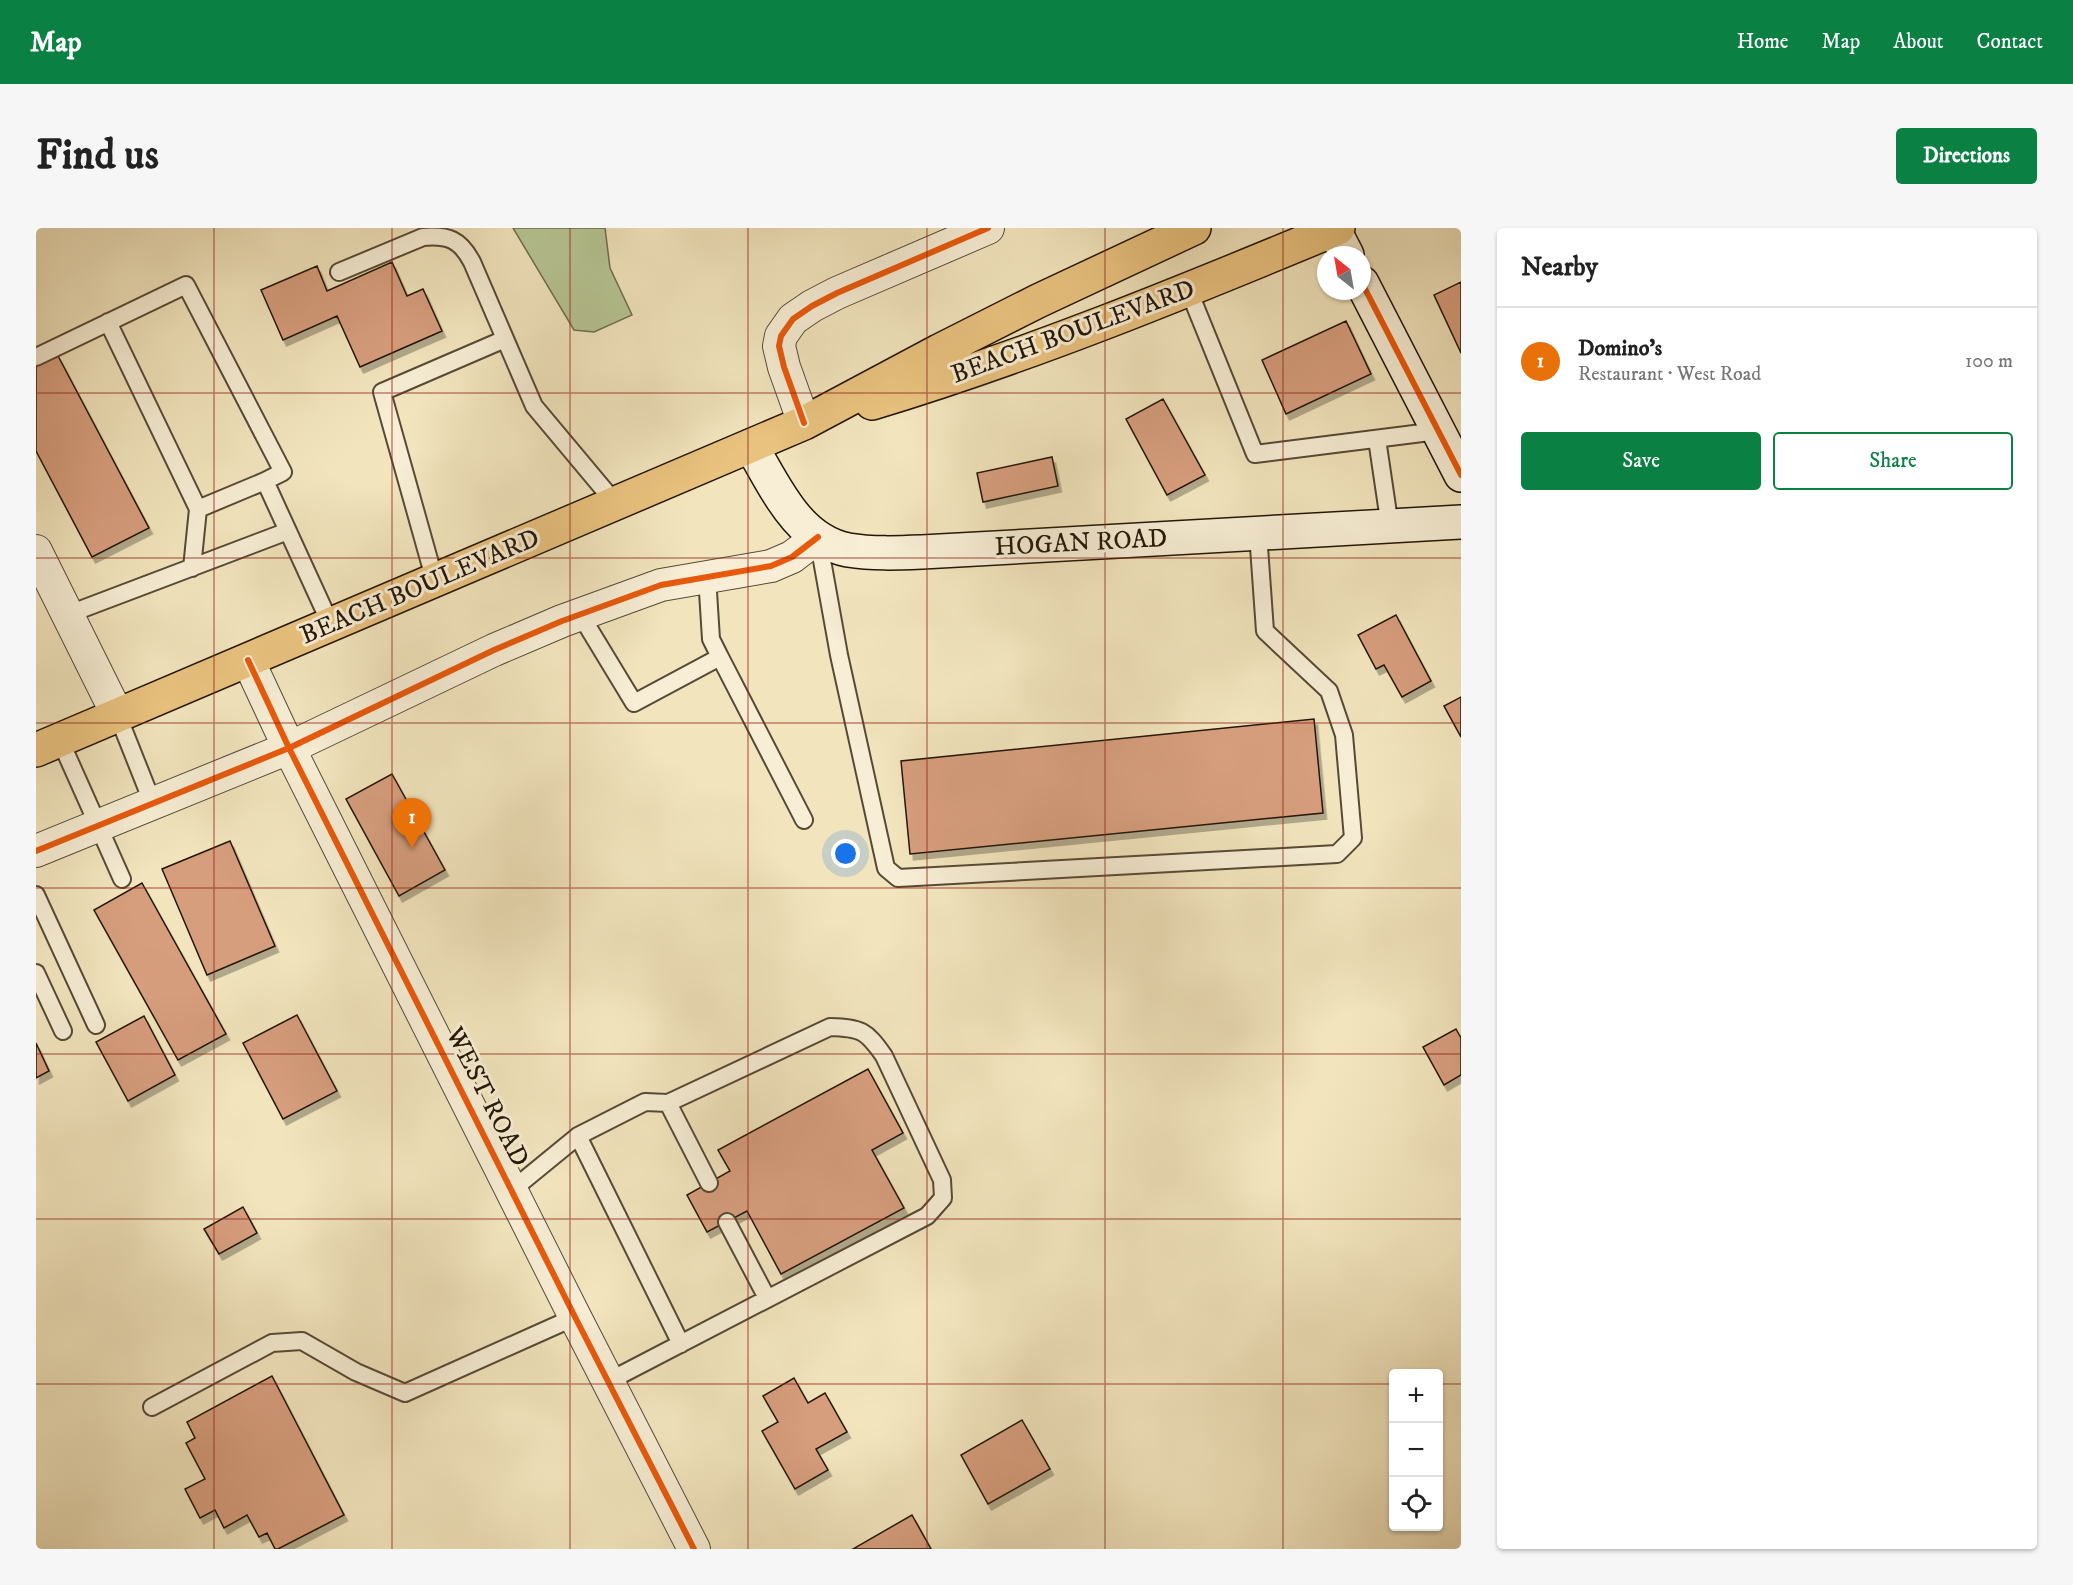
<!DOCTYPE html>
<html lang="en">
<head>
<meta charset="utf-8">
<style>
  :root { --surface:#fff; --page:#f6f6f6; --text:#222; --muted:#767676; --line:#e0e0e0; --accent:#0b8043 }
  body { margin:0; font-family:"IM FELL DW Pica",serif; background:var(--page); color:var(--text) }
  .controls { position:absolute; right:18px; bottom:18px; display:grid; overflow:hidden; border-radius:6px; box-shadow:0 2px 4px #0004 }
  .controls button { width:54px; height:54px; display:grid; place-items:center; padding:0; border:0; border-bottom:2px solid var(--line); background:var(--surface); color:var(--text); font:30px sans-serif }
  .compass { position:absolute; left:1281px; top:18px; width:54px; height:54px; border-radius:50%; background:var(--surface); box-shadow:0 2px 4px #0004; rotate:329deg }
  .you { position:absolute; left:810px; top:626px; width:21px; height:21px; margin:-15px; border:4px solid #fff; border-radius:50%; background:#1a73e8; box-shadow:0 0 0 9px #1a73e833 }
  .badge { display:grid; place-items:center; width:39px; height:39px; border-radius:50%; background:var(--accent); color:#fff; font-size:20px; font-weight:700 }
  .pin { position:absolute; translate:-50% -50px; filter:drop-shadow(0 2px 3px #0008) }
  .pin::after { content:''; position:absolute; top:32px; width:21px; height:18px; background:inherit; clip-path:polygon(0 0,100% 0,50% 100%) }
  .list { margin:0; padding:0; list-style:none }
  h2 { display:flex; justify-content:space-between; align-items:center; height:78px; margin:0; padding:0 24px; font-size:26px }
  h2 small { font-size:20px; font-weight:400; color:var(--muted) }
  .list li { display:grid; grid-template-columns:39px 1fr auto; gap:18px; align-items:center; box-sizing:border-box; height:108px; padding:0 24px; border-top:2px solid var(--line) }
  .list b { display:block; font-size:22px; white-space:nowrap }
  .list p { margin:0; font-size:20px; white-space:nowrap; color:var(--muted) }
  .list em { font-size:20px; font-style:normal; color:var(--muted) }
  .actions { display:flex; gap:12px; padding:18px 24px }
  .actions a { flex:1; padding:14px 0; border:2px solid var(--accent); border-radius:6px; text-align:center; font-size:21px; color:var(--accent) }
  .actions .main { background:var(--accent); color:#fff }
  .icon { flex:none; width:33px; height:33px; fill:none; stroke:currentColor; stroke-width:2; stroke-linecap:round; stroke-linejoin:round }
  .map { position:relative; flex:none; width:1425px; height:1321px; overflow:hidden; border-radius:6px }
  header { display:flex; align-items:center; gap:36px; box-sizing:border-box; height:84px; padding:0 30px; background:var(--accent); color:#fff }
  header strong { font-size:28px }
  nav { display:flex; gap:33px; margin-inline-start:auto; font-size:21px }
  .intro { display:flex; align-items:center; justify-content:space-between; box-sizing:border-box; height:144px; padding:0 36px }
  h1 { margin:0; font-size:42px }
  .button { padding:15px 27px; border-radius:6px; background:var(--accent); color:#fff; font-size:21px; font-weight:700 }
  main { display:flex; gap:36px; padding:0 36px }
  aside { flex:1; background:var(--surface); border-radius:6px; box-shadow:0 2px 4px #0004 }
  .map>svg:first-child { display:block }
  .green { fill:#b7c594; stroke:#6d6e4e; stroke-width:1.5 }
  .building { fill:#d79e7e; stroke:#231607; stroke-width:1.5; filter:url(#shadow) }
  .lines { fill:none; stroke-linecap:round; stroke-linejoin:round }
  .lane-casing { stroke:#574a35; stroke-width:20 }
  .street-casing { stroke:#574a35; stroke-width:34 }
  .secondary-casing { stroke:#231607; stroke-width:36 }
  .highway-casing { stroke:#231607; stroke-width:36 }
  .lane { stroke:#f7eed5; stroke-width:16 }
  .street { stroke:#f7eed5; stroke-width:32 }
  .secondary { stroke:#f7eed5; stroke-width:33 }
  .highway { stroke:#e9c27f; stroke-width:33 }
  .cycleway-casing { stroke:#f7eed5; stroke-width:10 }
  .cycleway { stroke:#e8590c; stroke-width:6 }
  .grid { fill:none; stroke:#8f2418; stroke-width:1.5; stroke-opacity:0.55 }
  .labels { text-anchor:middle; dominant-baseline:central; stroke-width:6; stroke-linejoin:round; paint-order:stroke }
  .street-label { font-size:26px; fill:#231607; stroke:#f7eed5 }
</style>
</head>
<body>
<header>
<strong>Map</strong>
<nav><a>Home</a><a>Map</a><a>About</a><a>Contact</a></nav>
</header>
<div class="intro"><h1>Find us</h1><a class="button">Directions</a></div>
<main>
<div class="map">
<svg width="1425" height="1321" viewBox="0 0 1425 1321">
  <defs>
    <filter id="shadow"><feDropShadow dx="3.5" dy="6" stdDeviation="0" flood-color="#0004"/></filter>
  </defs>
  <rect width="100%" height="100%" fill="#f2e5be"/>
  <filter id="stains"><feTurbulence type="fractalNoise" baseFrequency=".00333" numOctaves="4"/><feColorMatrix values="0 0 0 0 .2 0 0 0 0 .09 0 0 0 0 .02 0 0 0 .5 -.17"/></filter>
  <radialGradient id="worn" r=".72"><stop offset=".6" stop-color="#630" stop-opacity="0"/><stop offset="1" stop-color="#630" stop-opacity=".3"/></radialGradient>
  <path class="green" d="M477,0h92l5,40 22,47 -38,17 -20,-2z"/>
  <path class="building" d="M356,34l15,34 16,-7 19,42 -82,36 -23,-51 -54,24 -22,-50 56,-24 10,25z
    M1425,54v71l-27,-58z
    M1310,93l25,53 -85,40 -24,-54z
    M21,126l92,174 -57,29 -56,-106v-86z
    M1127,171l42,76 -38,20 -41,-76z
    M1016,229l6,29 -75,16 -6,-29z
    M1360,387l35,66 -29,16 -18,-32 -8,4 -18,-34z
    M1425,469v40l-17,-31z
    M1278,491l9,94 -413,41 -9,-93z
    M356,546l53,96 -46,26 -53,-97z
    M194,613l45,105 -68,29 -45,-106z
    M106,655l84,151 -48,26 -84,-150z
    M261,787l40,76 -54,28 -40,-76z
    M108,788l31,59 -47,26 -32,-59z
    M1420,801l5,9v37l-17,10 -21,-38z
    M0,815l13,28 -13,7z
    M832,841l35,64 -31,17 32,58 -123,66 -34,-63 -40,21 -20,-37 43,-24 -12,-21z
    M207,979l14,26 -38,21 -15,-25z
    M236,1148l72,139 -66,34h-3l-8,-16 -8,4 -12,-22 -23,13 -9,-18 -15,8 -15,-29 20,-10 -19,-36 9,-5 -8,-16z
    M758,1150l14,25 17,-10 22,39 -31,17 12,21 -33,19 -33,-58 16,-9 -15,-26z
    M986,1192l28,49 -62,35 -27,-49z
    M876,1287l19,34h-78z"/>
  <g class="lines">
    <g class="lane-casing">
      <path id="lane" d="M303,44l84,-35c25,-2 37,2 49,25l62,144 82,98
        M1153,63l66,163 183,-23
        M72,94l90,187 -6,59
        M0,129l150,-72 97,187 -18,9 66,144
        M1341,211l13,88
        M162,281l67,-28
        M782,310l21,117 47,213 12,10 439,-24 16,-16 -9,-103 -15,-44 -64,-60 -7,-98
        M399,353l-53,-189 123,-53
        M33,386l219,-83
        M544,386l54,89 86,-46 -9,-18 -4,-63
        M684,429l84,163
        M82,488l35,88
        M24,512l62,139
        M0,667l60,130
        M0,745l27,58
        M632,875l41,80
        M542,908l103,208
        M476,962l66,-54 67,-34 23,1 162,-76c31,1 36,3 54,29l58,124 1,18 -16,18 -318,165
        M691,994l40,76
        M116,1179l120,-64 30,-2 54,31 49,21 170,-76"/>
    </g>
    <g class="street-casing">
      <path id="street" d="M768,195l-20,-56 -5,-21 2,-10 12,-17 19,-13 25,-13 151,-65
        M0,323l82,165
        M212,432l41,88 286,569 119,232
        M0,623l253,-103 205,-98 68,-29 99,-36 110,-19 21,-9 26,-20"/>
    </g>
    <g class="secondary-casing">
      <path id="secondary" d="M1297,0l14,27
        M1326,55l99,192
        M715,218c24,40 46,94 97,104 25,4 49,3 74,2l539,-30"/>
    </g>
    <g class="highway-casing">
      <path id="highway" d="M836,175c159,-48 312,-111 466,-175
        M0,522l768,-327 135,-72 99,-50 156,-73"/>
    </g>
    <use href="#lane" class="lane"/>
    <use href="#street" class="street"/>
    <use href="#secondary" class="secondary"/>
    <use href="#highway" class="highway"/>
    <g class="cycleway-casing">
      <path id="cycleway" d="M1326,55l99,192
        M768,195l-20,-56 -5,-21 2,-10 12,-17 19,-13 25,-13 151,-65
        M212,432l41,88 286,569 119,232
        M0,623l253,-103 205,-98 68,-29 99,-36 110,-19 21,-9 26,-20"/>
    </g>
    <use href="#cycleway" class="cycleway"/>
  </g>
  <path class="grid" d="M178,0v1321M356,0v1321M534,0v1321M712,0v1321M891,0v1321M1069,0v1321M1247,0v1321M0,165h1425M0,330h1425M0,495h1425M0,660h1425M0,826h1425M0,991h1425M0,1156h1358M1402,1156h23"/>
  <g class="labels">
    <g class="street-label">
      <text transform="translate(1037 104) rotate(-20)">BEACH BOULEVARD</text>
      <text transform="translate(1045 315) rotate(-3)">HOGAN ROAD</text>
      <text transform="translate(384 359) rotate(-23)">BEACH BOULEVARD</text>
      <text transform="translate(451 869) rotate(63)">WEST ROAD</text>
    </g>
  </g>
  <rect width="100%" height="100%" filter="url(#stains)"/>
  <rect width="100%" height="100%" fill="url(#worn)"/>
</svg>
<div class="controls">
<button>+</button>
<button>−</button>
<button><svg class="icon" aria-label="locate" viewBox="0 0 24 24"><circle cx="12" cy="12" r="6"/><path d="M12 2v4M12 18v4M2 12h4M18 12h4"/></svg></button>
</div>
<svg class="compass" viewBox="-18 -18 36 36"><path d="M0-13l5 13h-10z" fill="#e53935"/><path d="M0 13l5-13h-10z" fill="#767676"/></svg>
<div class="you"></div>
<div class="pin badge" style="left:376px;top:620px;background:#e8710a">1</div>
</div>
<aside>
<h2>Nearby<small></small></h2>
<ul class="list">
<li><span class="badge" style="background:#e8710a">1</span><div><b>Domino's</b><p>Restaurant · West Road</p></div><em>100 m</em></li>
</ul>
<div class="actions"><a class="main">Save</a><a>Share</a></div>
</aside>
</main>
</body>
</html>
